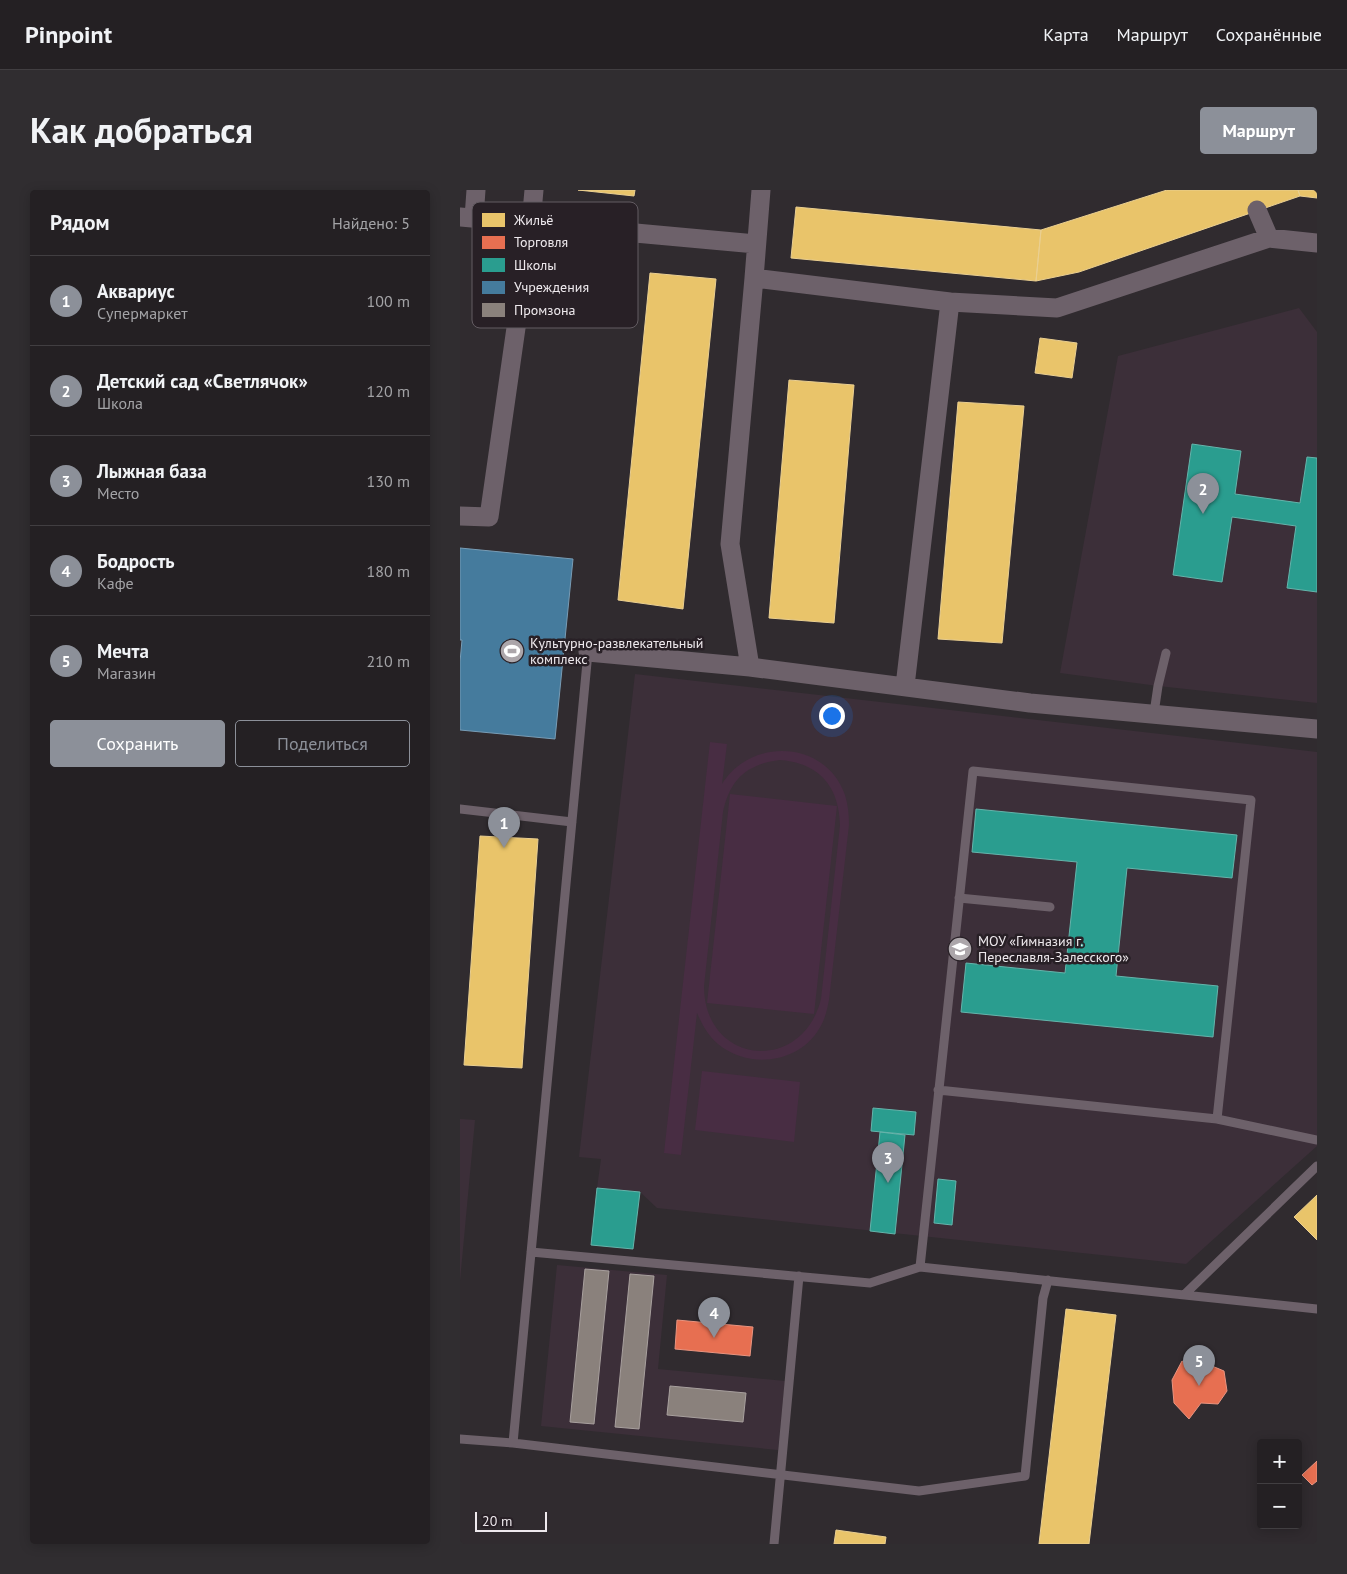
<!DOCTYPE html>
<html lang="ru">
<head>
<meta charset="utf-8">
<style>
  :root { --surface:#242023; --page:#302d30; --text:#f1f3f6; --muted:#a3a3a6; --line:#413e41; --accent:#8c9099 }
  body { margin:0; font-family:"PT Sans",sans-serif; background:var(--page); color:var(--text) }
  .controls { position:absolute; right:15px; bottom:15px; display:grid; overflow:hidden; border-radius:5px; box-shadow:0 2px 12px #0003 }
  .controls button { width:45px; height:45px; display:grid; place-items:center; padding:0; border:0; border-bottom:1px solid var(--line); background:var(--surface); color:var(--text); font:25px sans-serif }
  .scale { position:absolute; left:15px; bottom:12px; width:72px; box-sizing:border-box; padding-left:5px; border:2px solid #eee9ed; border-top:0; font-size:14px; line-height:18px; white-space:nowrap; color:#eee9ed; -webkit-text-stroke:4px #282026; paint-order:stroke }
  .you { position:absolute; left:371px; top:525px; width:18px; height:18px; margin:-12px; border:4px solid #fff; border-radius:50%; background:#1a73e8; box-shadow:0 0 0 8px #1a73e833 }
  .badge { display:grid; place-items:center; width:32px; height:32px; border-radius:50%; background:var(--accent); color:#fff; font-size:16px; font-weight:700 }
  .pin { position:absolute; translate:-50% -41px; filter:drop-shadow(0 1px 2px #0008) }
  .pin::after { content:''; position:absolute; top:26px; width:18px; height:15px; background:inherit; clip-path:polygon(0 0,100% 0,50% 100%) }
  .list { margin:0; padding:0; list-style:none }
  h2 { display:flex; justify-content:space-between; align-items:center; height:65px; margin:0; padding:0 20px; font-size:21px }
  h2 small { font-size:16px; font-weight:400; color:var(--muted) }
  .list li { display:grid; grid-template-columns:32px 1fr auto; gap:15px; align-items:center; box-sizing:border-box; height:90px; padding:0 20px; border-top:1px solid var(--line) }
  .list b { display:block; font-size:19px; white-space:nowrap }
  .list p { margin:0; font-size:16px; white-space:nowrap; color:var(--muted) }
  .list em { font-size:16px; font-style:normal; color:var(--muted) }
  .actions { display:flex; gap:10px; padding:15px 20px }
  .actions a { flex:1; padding:11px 0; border:1px solid var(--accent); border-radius:5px; text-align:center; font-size:18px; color:var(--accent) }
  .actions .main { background:var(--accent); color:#fff }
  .map { position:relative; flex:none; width:857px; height:1354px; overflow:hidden; border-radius:5px }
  header { display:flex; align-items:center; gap:30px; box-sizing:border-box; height:70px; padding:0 25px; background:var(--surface); border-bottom:1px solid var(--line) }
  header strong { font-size:24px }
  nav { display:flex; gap:28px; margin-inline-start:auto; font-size:18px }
  .intro { display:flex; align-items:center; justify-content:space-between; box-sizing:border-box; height:120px; padding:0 30px }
  h1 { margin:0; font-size:35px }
  .button { padding:12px 22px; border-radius:5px; background:var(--accent); color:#fff; font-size:18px; font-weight:700 }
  main { display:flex; gap:30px; padding:0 30px }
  aside { flex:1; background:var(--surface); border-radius:5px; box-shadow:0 2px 12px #0003 }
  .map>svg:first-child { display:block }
  .built { fill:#3c2f39 }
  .green { fill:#482d43; fill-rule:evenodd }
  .homes { fill:#e9c46a; stroke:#eacf91 }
  .shops { fill:#e76f51; stroke:#e99480 }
  .schools { fill:#2a9d8f; stroke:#65b4ab }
  .public { fill:#457b9d; stroke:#789cb5 }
  .industry { fill:#8a817c; stroke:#a8a09e }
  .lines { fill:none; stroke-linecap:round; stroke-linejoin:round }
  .lane { stroke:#6d616a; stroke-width:9 }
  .street { stroke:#6d616a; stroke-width:19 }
  .labels { text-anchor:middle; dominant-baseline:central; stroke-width:5; stroke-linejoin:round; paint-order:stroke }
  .poi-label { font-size:14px; fill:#eee9ed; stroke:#282026; text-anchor:start }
  .key { fill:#282026; stroke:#635c62; stroke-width:1 }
  .key-label { font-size:14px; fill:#eee9ed }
</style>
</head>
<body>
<header>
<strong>Pinpoint</strong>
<nav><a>Карта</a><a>Маршрут</a><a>Сохранённые</a></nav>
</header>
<div class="intro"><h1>Как добраться</h1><a class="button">Маршрут</a></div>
<main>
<aside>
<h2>Рядом<small>Найдено: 5</small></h2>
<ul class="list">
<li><span class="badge">1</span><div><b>Аквариус</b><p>Супермаркет</p></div><em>100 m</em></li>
<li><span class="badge">2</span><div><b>Детский сад «Светлячок»</b><p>Школа</p></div><em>120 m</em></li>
<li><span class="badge">3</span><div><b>Лыжная база</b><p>Место</p></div><em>130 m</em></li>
<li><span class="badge">4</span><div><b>Бодрость</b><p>Кафе</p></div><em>180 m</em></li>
<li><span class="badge">5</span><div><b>Мечта</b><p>Магазин</p></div><em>210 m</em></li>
</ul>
<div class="actions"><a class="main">Сохранить</a><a>Поделиться</a></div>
</aside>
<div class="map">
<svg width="857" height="1354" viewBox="0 0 857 1354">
  <rect width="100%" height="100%" fill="#302b2f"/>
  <path class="built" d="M839,118l18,24v371l-159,-17 -98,-13 58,-317z
    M175,484l682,78v394l-131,118 -529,-56 -17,-16 -43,-4 4,-29 -22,-2z
    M0,929l15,1 -15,161z
    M97,1075l110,10 -9,94 127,12 -7,69 -237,-24z"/>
  <path class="green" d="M250,552l17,2 -5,40c29,-47 104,-44 123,11 3,10 4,19 4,30l-20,175c-2,10 -4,20 -10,29 -21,35 -71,40 -101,15 -10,-8 -16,-20 -21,-31l-16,142 -17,-2zM320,570c39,3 59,26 60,65l-19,174c-19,76 -117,66 -117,-13l19,-174c7,-33 24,-48 57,-52z
    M270,604l107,12 -23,208 -107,-11z
    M242,881l98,11 -6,60 -99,-12z"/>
  <path class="homes" d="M118,0h57l-1,6z
    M707,0h131l2,6 -221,76 -43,9 5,-51z
    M838,0h19v8l-17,-2z
    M336,17l245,23 -5,51 -245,-23z
    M190,83l66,6 -33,330 -65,-9z
    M580,148l37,5 -5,35 -37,-5z
    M329,190l65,5 -20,238 -65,-5z
    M498,212l66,4 -22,237 -64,-4z
    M20,646l58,3 -16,229 -58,-3z
    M857,1005v45l-23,-23z
    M606,1119l50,6 -27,229h-50z
    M376,1340l50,7 -1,7h-51z"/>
  <path class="shops" d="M217,1130l76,7 -3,29 -75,-7z
    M722,1171l16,9 14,-4 12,5 3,20 -9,13 -17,-1 -12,16 -15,-16 -2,-23z
    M857,1271v20l-5,4 -10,-10z"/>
  <path class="schools" d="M732,254l49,7 -6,43 65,9 7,-46 10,1v134l-30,-4 9,-62 -64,-9 -10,65 -49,-7z
    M516,619l261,26 -5,43 -105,-10 -11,108 102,10 -5,51 -252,-25 5,-49 99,10 12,-111 -105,-10z
    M413,918l43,4 -2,23 -43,-4z
    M420,942l25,3 -10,99 -25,-3z
    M478,989l18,2 -4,44 -18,-2z
    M137,998l43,4 -7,57 -42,-4z"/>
  <path class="public" d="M0,358l113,11 -18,180 -95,-9v-68l2,-22h-2z"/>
  <path class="industry" d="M125,1079l24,2 -15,153 -24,-2z
    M170,1084l24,2 -15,153 -24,-2z
    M210,1196l76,7 -3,29 -76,-7z"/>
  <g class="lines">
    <path class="lane" d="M694,523l4,-27 8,-33
      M0,619l112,13
      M499,708l91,9
      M757,929l100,21
      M71,1062l339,31 50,-16 397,42
      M460,1077l53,-496 278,29 -34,319 -279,-29
      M724,1105l133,-129
      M0,1249l53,4 406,48 106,-15 18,-178 5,-18
      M53,1253l75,-791
      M314,1354l25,-268"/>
    <path class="street" d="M797,20l12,28
      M0,27l296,27
      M14,28l2,-28
      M294,88l7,-88
      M490,112l107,6 212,-70 48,5
      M0,326l29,1 42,-294 3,-33
      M128,462l162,15 280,36 287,26
      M290,477l-20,-123 24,-266 196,24 -45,384"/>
  </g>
  <defs>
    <g id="stadium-disc" transform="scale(1.25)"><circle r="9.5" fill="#aca6aa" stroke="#282026"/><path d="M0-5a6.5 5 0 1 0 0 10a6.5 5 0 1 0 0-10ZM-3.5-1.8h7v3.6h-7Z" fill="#fff"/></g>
    <g id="school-disc" transform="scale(1.25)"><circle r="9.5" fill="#aca6aa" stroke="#282026"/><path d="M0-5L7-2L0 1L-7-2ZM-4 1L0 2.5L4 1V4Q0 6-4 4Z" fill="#fff"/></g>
  </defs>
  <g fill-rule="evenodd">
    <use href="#stadium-disc" x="52" y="461"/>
    <use href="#school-disc" x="500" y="759"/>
  </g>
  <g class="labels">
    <g class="poi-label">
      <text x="70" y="453">Культурно-развлекательный<tspan x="70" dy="16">комплекс</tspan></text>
      <text x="518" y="751">МОУ «Гимназия г.<tspan x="518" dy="16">Переславля-Залесского»</tspan></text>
    </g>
  </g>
  <rect x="12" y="12" width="166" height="126" rx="8" class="key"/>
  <rect x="22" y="23" width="23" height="14" fill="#e9c46a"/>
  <rect x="22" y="46" width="23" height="13" fill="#e76f51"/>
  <rect x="22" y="68" width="23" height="14" fill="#2a9d8f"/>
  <rect x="22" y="91" width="23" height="13" fill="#457b9d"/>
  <rect x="22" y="113" width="23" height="14" fill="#8a817c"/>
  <g class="key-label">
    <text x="54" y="35">Жильё</text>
    <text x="54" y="57">Торговля</text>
    <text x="54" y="80">Школы</text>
    <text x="54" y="102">Учреждения</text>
    <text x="54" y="125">Промзона</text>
  </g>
</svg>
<div class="controls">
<button>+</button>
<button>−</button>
</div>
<div class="scale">20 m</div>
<div class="you"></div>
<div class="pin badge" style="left:44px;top:658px">1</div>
<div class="pin badge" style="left:743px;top:324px">2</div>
<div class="pin badge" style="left:428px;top:993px">3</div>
<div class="pin badge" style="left:254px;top:1148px">4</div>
<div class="pin badge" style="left:739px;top:1196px">5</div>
</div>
</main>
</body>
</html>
